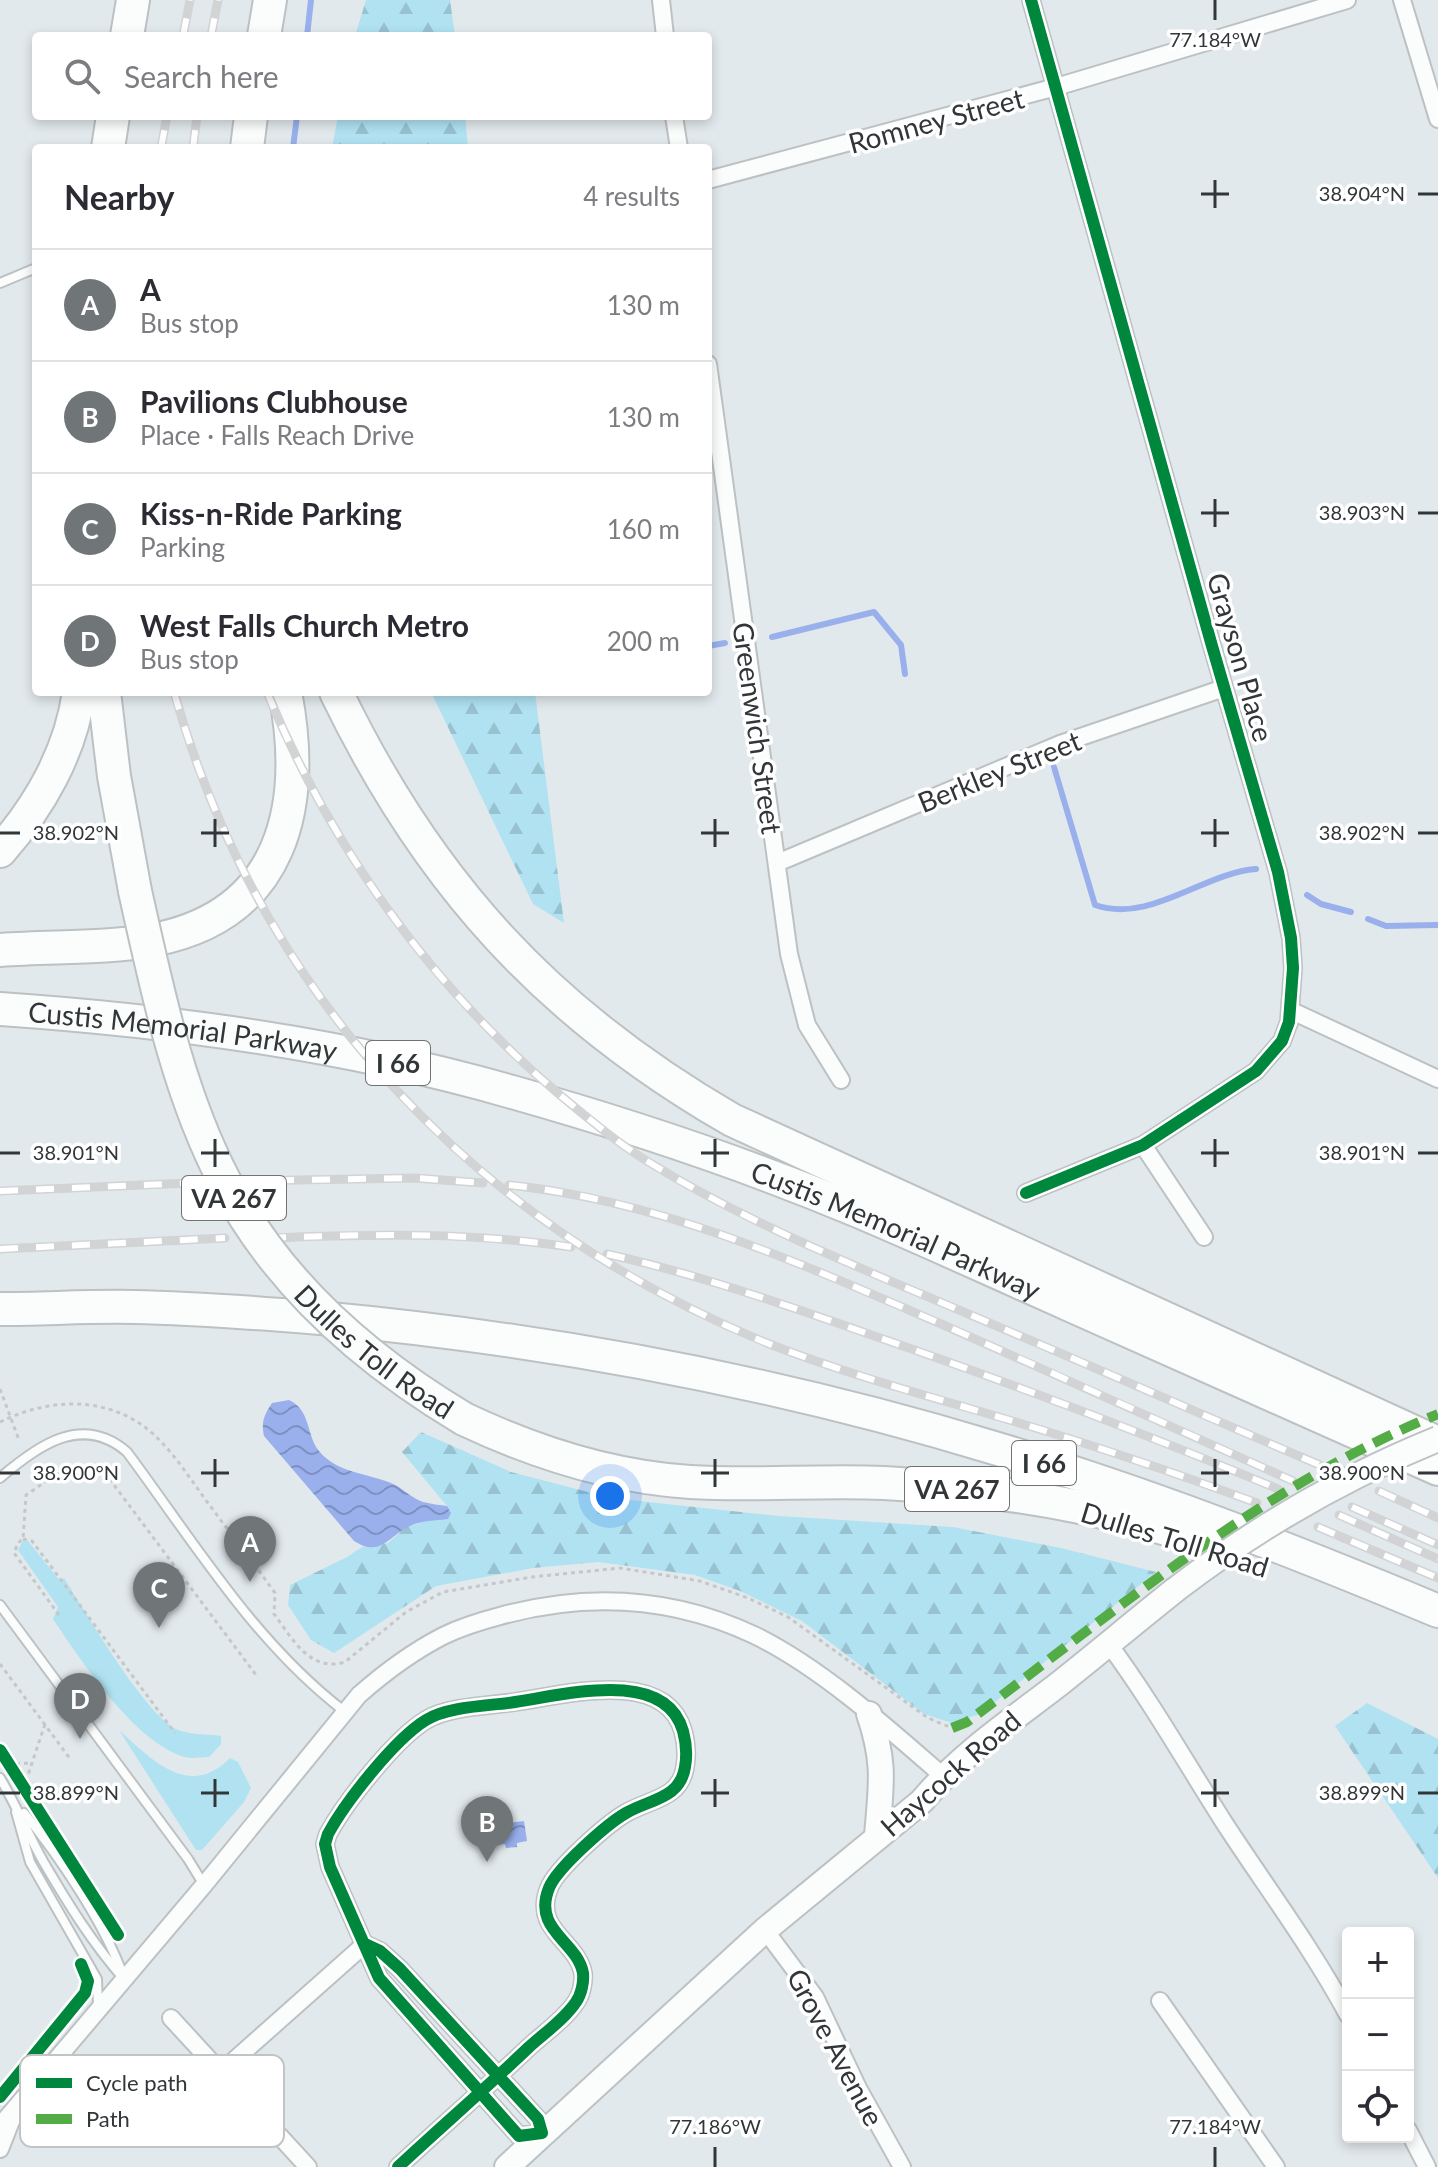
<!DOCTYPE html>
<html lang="en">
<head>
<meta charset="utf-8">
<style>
  :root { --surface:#fff; --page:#f2f2f3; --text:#2b2b33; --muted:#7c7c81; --line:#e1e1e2; --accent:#707577 }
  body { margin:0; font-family:Lato,sans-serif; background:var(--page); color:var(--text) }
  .controls { position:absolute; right:24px; bottom:24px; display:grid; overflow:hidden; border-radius:8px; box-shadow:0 4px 12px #0003 }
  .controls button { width:72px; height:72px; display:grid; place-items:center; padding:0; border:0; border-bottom:2px solid var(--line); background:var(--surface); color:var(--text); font:40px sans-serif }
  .you { position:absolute; left:610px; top:1496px; width:28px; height:28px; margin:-20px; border:6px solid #fff; border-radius:50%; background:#1a73e8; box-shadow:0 0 0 12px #1a73e833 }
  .badge { display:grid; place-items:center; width:52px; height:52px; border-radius:50%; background:var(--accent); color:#fff; font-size:26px; font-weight:700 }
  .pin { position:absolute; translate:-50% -66px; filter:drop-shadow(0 2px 4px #0008) }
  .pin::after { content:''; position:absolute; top:42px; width:28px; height:24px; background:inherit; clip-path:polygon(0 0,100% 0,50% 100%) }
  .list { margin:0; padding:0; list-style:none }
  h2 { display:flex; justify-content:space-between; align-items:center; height:104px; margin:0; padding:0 32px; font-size:34px }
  h2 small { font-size:26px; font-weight:400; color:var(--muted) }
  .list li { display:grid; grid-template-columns:52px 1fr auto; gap:24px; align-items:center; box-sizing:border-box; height:112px; padding:0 32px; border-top:2px solid var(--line) }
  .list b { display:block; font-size:30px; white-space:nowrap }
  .list p { margin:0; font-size:26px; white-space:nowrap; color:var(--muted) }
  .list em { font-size:26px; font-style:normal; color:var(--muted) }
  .icon { flex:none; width:44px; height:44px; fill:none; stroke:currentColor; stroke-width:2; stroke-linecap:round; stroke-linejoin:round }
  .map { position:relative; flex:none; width:1438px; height:2167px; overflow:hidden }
  .search { position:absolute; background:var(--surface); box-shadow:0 4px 12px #0003; left:32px; top:32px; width:680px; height:88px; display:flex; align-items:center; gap:20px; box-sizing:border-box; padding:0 28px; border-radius:8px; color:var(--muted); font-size:30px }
  .panel { position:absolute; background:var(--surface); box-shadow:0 4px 12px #0003; left:32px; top:144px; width:680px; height:552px; border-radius:8px }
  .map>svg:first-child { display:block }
  .grass { fill:#b0e2f2 }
  .forest { fill:url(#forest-firs) }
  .water { fill:url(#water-waves) }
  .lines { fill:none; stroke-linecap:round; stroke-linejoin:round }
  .stream { stroke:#99b0ed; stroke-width:6 }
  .service-casing { stroke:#bcc1c3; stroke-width:12 }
  .minor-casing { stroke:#bcc1c3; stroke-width:20 }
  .secondary-casing { stroke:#bcc1c3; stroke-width:28 }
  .motorway-casing { stroke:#bcc1c3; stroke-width:36 }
  .path { stroke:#c5c7c8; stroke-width:3; stroke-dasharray:4 4; stroke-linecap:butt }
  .service { stroke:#fbfcfc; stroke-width:8 }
  .minor { stroke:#fbfcfc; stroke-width:16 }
  .secondary { stroke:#fbfcfc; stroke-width:24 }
  .motorway { stroke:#fbfcfc; stroke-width:32 }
  .rail-casing { stroke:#d1d3d4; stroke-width:9 }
  .rail { stroke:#fff; stroke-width:6; stroke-dasharray:18; stroke-linecap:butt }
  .secondary-bridge-casing { stroke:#bcc1c3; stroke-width:28; stroke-linecap:butt }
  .motorway-bridge-casing { stroke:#bcc1c3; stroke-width:36; stroke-linecap:butt }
  .secondary-bridge { stroke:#fbfcfc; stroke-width:24 }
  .motorway-bridge { stroke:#fbfcfc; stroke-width:32 }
  .quiet { stroke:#54ac46; stroke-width:10; stroke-dasharray:20 10; stroke-linecap:butt }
  .cycleway-casing { stroke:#fff; stroke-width:17 }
  .cycleway { stroke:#00873e; stroke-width:12 }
  .ticks { fill:none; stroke:#323638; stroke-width:3 }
  .labels { text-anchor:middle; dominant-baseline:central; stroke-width:7; stroke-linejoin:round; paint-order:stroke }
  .shield { fill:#fff; stroke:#707274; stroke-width:2 }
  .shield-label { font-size:26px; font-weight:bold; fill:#323638 }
  .street-label { font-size:28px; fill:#323638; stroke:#fff }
  .key { fill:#fff; stroke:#c2c3c3; stroke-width:2 }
  .key-label { font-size:22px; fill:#323638 }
  .ticks-label { font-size:20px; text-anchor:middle; fill:#323638; stroke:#fff; stroke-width:7; stroke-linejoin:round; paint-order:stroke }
</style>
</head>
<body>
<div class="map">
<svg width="1438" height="2167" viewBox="0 0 1438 2167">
  <defs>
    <pattern id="forest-firs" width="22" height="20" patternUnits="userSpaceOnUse" patternTransform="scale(2)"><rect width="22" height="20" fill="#b0e2f2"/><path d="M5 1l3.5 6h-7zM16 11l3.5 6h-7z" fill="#98c2d0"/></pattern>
    <pattern id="water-waves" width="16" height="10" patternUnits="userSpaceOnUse" patternTransform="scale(2)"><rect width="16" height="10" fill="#99b0ed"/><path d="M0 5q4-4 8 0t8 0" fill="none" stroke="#7d90c1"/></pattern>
  </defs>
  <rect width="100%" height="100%" fill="#e2e9ec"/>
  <path class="grass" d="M23,1541h5l32,40 4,-3c20,32 83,140 114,152 12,5 30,4 43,6v8l-12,13c-8,0 -17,2 -24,0 -51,-15 -103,-95 -132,-138l5,-12 -40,-57z
    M119,1730c32,29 70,70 111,28l8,4 13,26 -7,14 -42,48h-6z"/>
  <path class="forest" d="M366,0h84l5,36h-100z
    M338,116h127l3,32h-136z
    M431,692h104l29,231 -31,-19z
    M421,1432l90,40 100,26 168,18 174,11 108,21 95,24 -176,142 -28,9 -28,-9 -122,-93 -62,-30 -45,-16 -97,-13 -65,6 -97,18 -102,67 -23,-13 -23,-35 2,-20 57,-28 15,-10 26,-4 18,-16 20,-6 21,-15 -45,-54z
    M1367,1703l71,36v139l-103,-152z"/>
  <path class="water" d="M289,1400c22,10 17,35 30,51 18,22 48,22 72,32 12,5 20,15 32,19 8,2 17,3 24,4l4,7 -3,6c-13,2 -26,1 -38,7 -22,10 -29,32 -56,15l-90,-105c-3,-14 0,-21 8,-33z
    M524,1821l3,20 -10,2v4l-11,1 -1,-4 -10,1 -3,-20z"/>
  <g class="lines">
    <path class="stream" d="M307,36l4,-36
      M293,148l4,-32
      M772,637l102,-25 27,33 4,29
      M708,646l17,-3
      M1054,767l41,138c55,19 108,-32 161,-36
      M1307,895l14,9 30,8
      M1368,919l18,7 52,-1"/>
    <g class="service-casing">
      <path id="service" d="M0,283l36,-15
        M0,1478c37,-32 82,-65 127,-26 67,90 127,190 217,259
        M0,1605l188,254 16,26
        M0,1778c16,27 28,56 43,83 24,41 49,82 81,118
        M16,1812l14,50 67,117 1,27
        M24,1813c35,43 80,110 99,162"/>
    </g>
    <g class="minor-casing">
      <path id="minor" d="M661,0l4,36
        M1402,0l36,119
        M674,116l5,32
        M708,180l348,-93 291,-87
        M708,364l81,590 18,71 34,55
        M777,863l283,-119 164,-56
        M1292,1011l146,68
        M1143,1145l61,92
        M1026,1193l117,-48 113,-74 26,-30 7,-19 4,-54 -2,-30 -13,-66 -66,-226 -181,-646
        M1108,1643c43,58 78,120 117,181 41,63 87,124 123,191
        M765,1930l50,67 43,91 44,79
        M365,1944l15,7 20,18 138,150 4,14 -23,3 -140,-158 -49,-111 -5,-23 3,-10c18,-33 67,-95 98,-114 22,-14 64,-14 89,-18 49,-7 150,-35 168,29 3,11 4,25 2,36 -5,32 -35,32 -59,46 -19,11 -69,55 -77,75 -17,42 28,53 34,85 1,10 -2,22 -7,29 -12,18 -33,32 -48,46 -43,41 -87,79 -130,119
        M1160,2001l116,166
        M171,2018l137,149
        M221,2072l144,-128
        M0,2126l204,-241 155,-190c26,-23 53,-43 84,-59 18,-9 38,-15 57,-20 87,-24 173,-19 254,19 66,32 134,93 189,141
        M1408,2130l19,37
        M0,2149l13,-33"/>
    </g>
    <g class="secondary-casing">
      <path id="secondary" d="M869,1714c17,50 12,71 8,122
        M507,2167l258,-237 157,-129c39,-47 89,-80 137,-117 39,-31 77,-63 116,-94"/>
    </g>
    <g class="motorway-casing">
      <g id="motorway">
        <path d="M127,36l6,-36"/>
        <path d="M264,36l6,-36"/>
        <path d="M108,148l5,-32"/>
        <path d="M247,148l4,-32"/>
        <path d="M104,692l10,84 21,115"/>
        <path d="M336,692c92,191 212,322 396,428l706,323"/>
        <path d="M0,851c40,-45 71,-100 79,-159"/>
        <path d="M0,950c51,-4 103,-1 153,-10 131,-25 154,-134 132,-248"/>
        <path id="s1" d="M0,1009c173,12 345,35 512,83 117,33 234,72 346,119 71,30 140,62 210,93 123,55 247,110 370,165"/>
        <path d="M0,1309c45,0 89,-3 134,-2 62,1 124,6 186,11 227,21 453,63 671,129 152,45 301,103 447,164"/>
        <path d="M464,1419c72,34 147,58 226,63 65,4 130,-2 194,1 112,6 227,23 332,63"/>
      </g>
    </g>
    <path class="path" d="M0,1389l19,51
      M0,1422c47,-23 102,-27 146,6 24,19 41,46 59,71 23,31 47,62 70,94l-1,21c18,24 36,59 71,48l61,-50 37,-20 89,-15 88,-9 80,13 48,17 40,19 140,101 24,10
      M23,1539l9,2 143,192
      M59,1615l-45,-62 4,-10 5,-4 3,-44c29,-19 48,-41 82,-18l148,198
      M0,1664l71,96
      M8,1764l24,-1
      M20,1787l8,-12 17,-51"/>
    <use href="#service" class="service"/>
    <use href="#minor" class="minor"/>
    <use href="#secondary" class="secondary"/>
    <use href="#motorway" class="motorway"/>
    <g class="rail-casing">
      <path id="rail" d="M183,36l7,-36
        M211,36l7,-36
        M161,148l6,-32
        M193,148l4,-32
        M174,692c86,306 305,535 598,653 80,31 164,53 247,78 80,24 159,51 238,80
        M267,692c64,156 164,294 293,403 28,23 56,47 87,66 100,62 211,106 319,152 119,50 237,102 356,153
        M240,1181l175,-3 68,5
        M509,1185c153,16 291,78 430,138 118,52 236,105 354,158
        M0,1191l190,-8
        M268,1238c102,-4 202,-6 303,9
        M0,1249l225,-11
        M607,1254c95,21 187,54 279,86 132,46 263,95 392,149
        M1379,1491l59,27
        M1352,1507l86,38
        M1339,1515l99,44
        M1318,1527l120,51"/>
    </g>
    <use href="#rail" class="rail"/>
    <g class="secondary-bridge-casing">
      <path id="secondary-bridge" d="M1175,1590c81,-62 169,-113 263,-151"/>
    </g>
    <g class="motorway-bridge-casing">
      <g id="motorway-bridge">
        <path id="s2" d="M135,891c22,98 43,202 90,291 53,102 142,179 239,237"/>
      </g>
    </g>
    <use href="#secondary-bridge" class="secondary-bridge"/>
    <use href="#motorway-bridge" class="motorway-bridge"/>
    <path class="quiet" d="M952,1728l15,-6c149,-112 297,-237 471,-308"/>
    <g class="cycleway-casing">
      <path id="cycleway" d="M1026,1193l117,-48 113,-74 26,-30 7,-19 4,-54 -2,-30 -13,-66 -66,-226 -181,-646
        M0,1750l118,185
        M365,1944l15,7 20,18 138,150 4,14 -23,3 -140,-158 -49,-111 -5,-23 3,-10c18,-33 67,-95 98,-114 22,-14 64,-14 89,-18 49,-7 150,-35 168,29 3,11 4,25 2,36 -5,32 -35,32 -59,46 -19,11 -69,55 -77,75 -17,42 28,53 34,85 1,10 -2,22 -7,29 -12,18 -33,32 -48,46 -43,41 -87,79 -130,119
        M0,2097l85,-104 3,-12 -7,-17"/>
    </g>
    <use href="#cycleway" class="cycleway"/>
  </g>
  <path class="ticks" d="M1215,0v20M1215,180v28M1201,194h28M1418,194h20M1215,499v28M1201,513h28M1418,513h20M215,819v28M715,819v28M1215,819v28M0,833h20M201,833h28M701,833h28M1201,833h28M1418,833h20M215,1139v28M715,1139v28M1215,1139v28M0,1153h20M201,1153h28M701,1153h28M1201,1153h28M1418,1153h20M215,1459v28M715,1459v28M1215,1459v28M0,1473h20M201,1473h28M701,1473h28M1201,1473h28M1418,1473h20M215,1779v28M715,1779v28M1215,1779v28M0,1793h20M201,1793h28M701,1793h28M1201,1793h28M1418,1793h20M715,2147v20M1215,2147v20"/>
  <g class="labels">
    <g class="shield">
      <rect x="366" y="1041" width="64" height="44" rx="6"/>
      <rect x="182" y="1176" width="104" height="44" rx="6"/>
      <rect x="1012" y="1441" width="64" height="44" rx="6"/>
      <rect x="905" y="1467" width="104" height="44" rx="6"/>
    </g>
    <g class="shield-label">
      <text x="398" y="1063">I 66</text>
      <text x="234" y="1198">VA 267</text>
      <text x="1044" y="1463">I 66</text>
      <text x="957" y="1489">VA 267</text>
    </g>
    <g class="street-label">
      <text transform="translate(936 120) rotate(-15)">Romney Street</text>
      <text transform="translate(1241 657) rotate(74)">Grayson Place</text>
      <text transform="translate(758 728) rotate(82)">Greenwich Street</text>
      <text transform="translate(999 771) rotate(-22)">Berkley Street</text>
      <text stroke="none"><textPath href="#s1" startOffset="184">Custis Memorial Parkway</textPath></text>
      <text stroke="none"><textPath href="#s1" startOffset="928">Custis Memorial Parkway</textPath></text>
      <text stroke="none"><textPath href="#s2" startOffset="534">Dulles Toll Road</textPath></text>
      <text transform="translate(1175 1539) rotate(17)">Dulles Toll Road</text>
      <text transform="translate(950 1773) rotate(-41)">Haycock Road</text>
      <text transform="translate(836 2047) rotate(62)">Grove Avenue</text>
    </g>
  </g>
  <rect x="20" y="2055" width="264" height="92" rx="12" class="key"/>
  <rect x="36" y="2078" width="36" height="10" fill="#00873e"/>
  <rect x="36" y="2114" width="36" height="10" fill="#54ac46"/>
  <g class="key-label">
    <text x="86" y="2091">Cycle path</text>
    <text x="86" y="2127">Path</text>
  </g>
  <g class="ticks-label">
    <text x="1215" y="47">77.184°W</text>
    <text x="1362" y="201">38.904°N</text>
    <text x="1362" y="520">38.903°N</text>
    <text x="76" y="840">38.902°N</text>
    <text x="1362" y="840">38.902°N</text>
    <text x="76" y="1160">38.901°N</text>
    <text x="1362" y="1160">38.901°N</text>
    <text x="76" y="1480">38.900°N</text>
    <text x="1362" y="1480">38.900°N</text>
    <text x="76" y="1800">38.899°N</text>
    <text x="1362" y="1800">38.899°N</text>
    <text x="715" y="2134">77.186°W</text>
    <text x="1215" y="2134">77.184°W</text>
  </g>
</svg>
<div class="controls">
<button>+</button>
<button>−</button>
<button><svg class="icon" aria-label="locate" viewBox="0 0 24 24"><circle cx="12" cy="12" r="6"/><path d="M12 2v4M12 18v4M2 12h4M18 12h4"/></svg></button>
</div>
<div class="you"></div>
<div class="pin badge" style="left:250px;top:1582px">A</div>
<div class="pin badge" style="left:487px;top:1862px">B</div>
<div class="pin badge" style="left:159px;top:1628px">C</div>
<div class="pin badge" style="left:80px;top:1739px">D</div>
<div class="search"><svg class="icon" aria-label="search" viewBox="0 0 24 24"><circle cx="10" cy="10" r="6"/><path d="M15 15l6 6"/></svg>Search here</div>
<section class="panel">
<h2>Nearby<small>4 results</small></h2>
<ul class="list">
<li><span class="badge">A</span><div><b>A</b><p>Bus stop</p></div><em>130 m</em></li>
<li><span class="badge">B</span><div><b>Pavilions Clubhouse</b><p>Place · Falls Reach Drive</p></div><em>130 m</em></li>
<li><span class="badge">C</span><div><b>Kiss-n-Ride Parking</b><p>Parking</p></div><em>160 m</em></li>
<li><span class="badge">D</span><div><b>West Falls Church Metro</b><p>Bus stop</p></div><em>200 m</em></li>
</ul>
</section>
</div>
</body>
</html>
